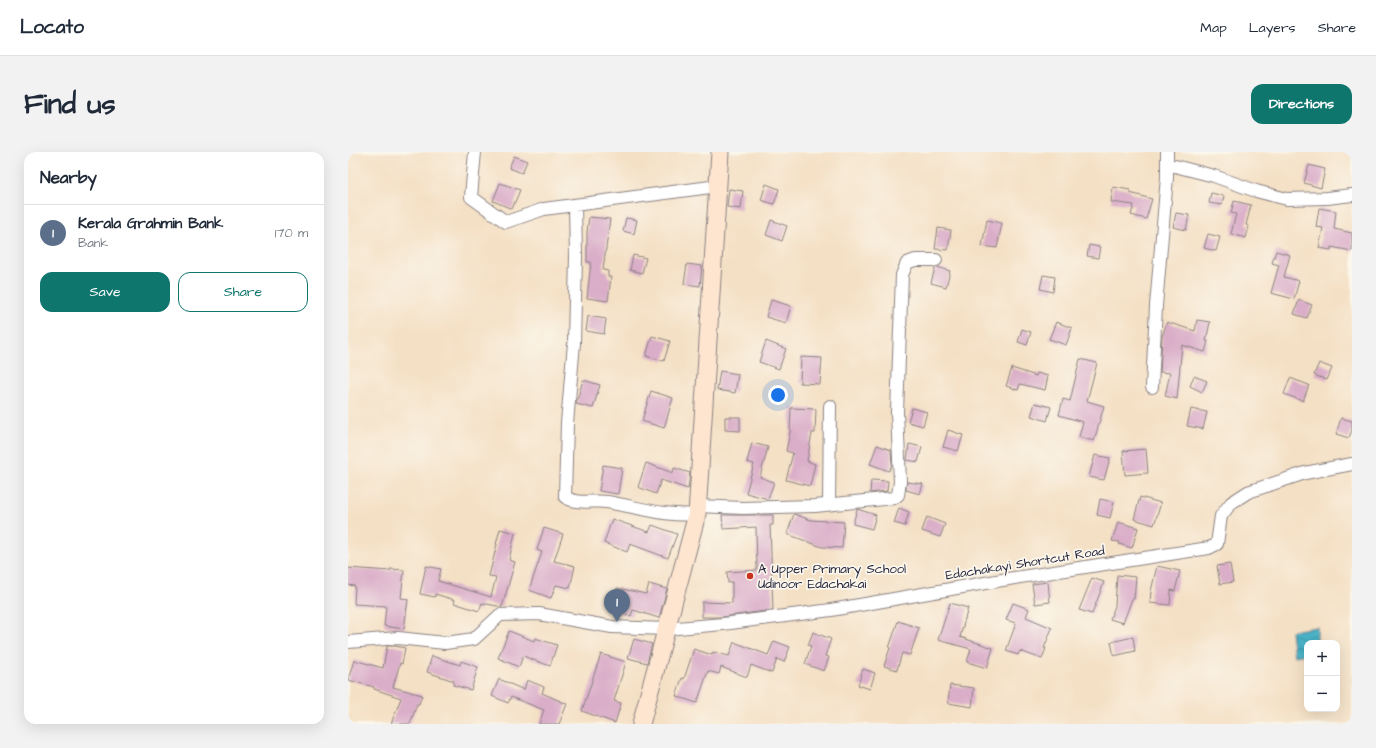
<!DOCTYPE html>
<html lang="en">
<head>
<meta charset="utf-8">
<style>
  :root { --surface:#fff; --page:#f2f2f3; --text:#1f2937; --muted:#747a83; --line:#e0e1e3; --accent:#0f766e }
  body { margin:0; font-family:"Architects Daughter",sans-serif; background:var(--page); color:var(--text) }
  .controls { position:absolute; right:12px; bottom:12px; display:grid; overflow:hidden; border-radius:8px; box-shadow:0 4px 16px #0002 }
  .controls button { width:36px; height:36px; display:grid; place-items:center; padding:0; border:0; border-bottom:1px solid var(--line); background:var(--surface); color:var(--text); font:20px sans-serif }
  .you { position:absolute; left:430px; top:243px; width:14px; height:14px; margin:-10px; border:3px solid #fff; border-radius:50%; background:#1a73e8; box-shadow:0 0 0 6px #1a73e833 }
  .badge { display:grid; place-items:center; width:26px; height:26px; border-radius:50%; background:var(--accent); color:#fff; font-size:13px; font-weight:700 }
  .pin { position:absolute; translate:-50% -33px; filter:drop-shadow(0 1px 2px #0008) }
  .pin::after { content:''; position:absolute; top:21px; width:14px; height:12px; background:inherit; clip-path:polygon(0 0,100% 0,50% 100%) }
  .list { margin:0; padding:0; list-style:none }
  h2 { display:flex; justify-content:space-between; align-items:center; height:52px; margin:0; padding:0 16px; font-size:17px }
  h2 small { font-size:13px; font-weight:400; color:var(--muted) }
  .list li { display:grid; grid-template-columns:26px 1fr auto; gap:12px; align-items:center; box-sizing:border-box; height:56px; padding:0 16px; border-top:1px solid var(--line) }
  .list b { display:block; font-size:15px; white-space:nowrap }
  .list p { margin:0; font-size:13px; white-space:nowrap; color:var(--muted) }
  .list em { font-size:13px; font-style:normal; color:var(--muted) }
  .actions { display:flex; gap:8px; padding:12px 16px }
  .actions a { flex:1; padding:9px 0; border:1px solid var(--accent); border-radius:12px; text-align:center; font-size:14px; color:var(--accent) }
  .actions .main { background:var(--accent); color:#fff }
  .map { position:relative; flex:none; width:1004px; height:572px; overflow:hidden; border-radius:12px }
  header { display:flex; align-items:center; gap:24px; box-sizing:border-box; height:56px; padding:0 20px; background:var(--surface); border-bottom:1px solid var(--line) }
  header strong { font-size:19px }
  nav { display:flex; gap:22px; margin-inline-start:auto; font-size:14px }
  .intro { display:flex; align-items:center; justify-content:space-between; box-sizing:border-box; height:96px; padding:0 24px }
  h1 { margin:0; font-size:28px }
  .button { padding:10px 18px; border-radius:12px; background:var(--accent); color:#fff; font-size:14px; font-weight:700 }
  main { display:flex; gap:24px; padding:0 24px }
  aside { flex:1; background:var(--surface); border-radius:12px; box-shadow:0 4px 16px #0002 }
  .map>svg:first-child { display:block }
  .water { fill:url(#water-waves); stroke:#366a81 }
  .building { fill:#daaec9 }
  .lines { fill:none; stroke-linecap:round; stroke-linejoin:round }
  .minor-casing { stroke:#8b8180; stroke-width:14 }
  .secondary-casing { stroke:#8b8180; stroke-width:19 }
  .minor { stroke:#fff; stroke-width:12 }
  .secondary { stroke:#fde5d0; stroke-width:17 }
  .poi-dot { fill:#c8321e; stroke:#fbf7ec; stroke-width:1.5 }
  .labels { text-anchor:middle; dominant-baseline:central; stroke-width:3.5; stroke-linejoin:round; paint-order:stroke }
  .street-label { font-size:13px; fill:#22223b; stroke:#fbf7ec }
  .poi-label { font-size:13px; fill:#22223b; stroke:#fbf7ec; text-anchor:start }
</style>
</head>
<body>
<header>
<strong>Locato</strong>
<nav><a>Map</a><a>Layers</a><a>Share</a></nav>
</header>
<div class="intro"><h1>Find us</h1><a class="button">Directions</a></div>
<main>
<aside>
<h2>Nearby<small></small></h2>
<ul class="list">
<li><span class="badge" style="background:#5c6f8a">1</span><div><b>Kerala Grahmin Bank</b><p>Bank</p></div><em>170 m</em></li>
</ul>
<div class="actions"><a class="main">Save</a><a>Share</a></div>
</aside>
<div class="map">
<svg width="1004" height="572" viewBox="0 0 1004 572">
  <defs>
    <pattern id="water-waves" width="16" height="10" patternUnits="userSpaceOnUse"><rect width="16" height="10" fill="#49b3c7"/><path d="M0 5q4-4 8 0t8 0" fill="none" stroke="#3c91a3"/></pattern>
  </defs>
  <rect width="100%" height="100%" fill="#fbf7ec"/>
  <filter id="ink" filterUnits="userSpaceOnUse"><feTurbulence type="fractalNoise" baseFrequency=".025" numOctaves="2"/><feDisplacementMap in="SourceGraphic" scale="8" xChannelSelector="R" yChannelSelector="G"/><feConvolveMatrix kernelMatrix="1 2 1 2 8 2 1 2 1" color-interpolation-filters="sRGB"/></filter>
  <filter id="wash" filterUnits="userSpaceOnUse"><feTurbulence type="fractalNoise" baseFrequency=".012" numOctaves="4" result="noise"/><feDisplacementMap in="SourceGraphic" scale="16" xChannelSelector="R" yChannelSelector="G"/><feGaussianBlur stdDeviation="0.9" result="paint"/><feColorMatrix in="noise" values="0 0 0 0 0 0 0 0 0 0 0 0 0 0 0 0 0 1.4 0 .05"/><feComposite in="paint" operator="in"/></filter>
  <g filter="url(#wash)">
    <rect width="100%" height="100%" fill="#f4e0c5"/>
    <path class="water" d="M969,475v16h-10v11l-13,2 -3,-25z"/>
    <g id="blocks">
      <path class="building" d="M166,4l13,5 -5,12 -13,-5z
        M961,13l16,4 -4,19 -17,-5z
        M152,31l20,7 -8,19 -19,-8z
        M418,32l13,5 -5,15 -13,-4z
        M765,35l17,3v3l22,6 -6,20 -15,-4 3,-10 -23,-3z
        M381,37l14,2 -2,18 -14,-2z
        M863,41l13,3 -2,9 -13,-2z
        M886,49l17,4 -5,20 3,1 -3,12 -15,-4 5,-20 -5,-1z
        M971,56l17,3 -2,18 18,4v18l-21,-4v3l-12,-2 4,-20 -7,-1z
        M828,61l13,2 -3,15 -13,-3z
        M241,65l21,2 -7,51 5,1v6h3l-3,24 -21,-3 4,-36h-4v-30z
        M278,66l11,2 -3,14 -11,-3z
        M423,68l16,6 -5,15 -16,-6z
        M639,68l15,3 -5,25 -15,-2z
        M590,76l13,2 -3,20 -13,-1z
        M860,82l12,3 -4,14 -12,-3z
        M741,93l11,2 -2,11 -11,-2z
        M928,99l14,4 -6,22 15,4 -5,18 -23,-6 8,-28 -7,-2z
        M285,103l13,3 -4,15 -12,-3z
        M339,112l15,2 -2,20 -16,-2z
        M589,115l13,4 -4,16 -15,-4 4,-15z
        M695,123l12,2 -2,15 -13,-3z
        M423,148l20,6 -5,17 -20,-6z
        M951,148l13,5 -5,13 -13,-4z
        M240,164l18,3 -2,15 -18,-3z
        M849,168l13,2 -4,19h2l-3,11 -23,-7 -5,54 -12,-3 5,-23 -10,-1 2,-35 5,-15 28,9z
        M708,170l16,6 -6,17 -17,-6z
        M674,177l9,3 -4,13 -9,-3z
        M304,184l18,5 -6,20 -18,-5z
        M418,189l20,8 -7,20 -20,-7z
        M453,205l21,1 -2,26 -20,-1z
        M732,207l17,4 -10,38 17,5 -10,35 -15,-4 4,-15 -24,-7 4,-16 7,2z
        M971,211l13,5 -5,12 -13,-5z
        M664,216l24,8 1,-3 11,3 -3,14 -25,-6 -2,6 -12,-4z
        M372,219l18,3 -3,19 -18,-3z
        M846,224l13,5 -5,11 -12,-6z
        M942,226l19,7 -6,16 -19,-7z
        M235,228l17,5 -7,23 -17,-4z
        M303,239l22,7 -9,30 -22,-7z
        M687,251l16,4 -4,14 -16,-5z
        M443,256l25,1 -1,24h-3l-5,28 8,3 -5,22 -24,-6 7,-27 -7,-2 4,-19z
        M564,256l15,4 -4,14 -15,-4z
        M843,257l16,3 -4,17 -16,-3z
        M377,265h15v14l-15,-1z
        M993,266l11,3v9l-3,8 -13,-4z
        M600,278l15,5 -5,16 -15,-4z
        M404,291l16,4 -8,30 14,5 -6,17 -22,-6 8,-29 -7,-2z
        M561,292l13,3 -4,15 -11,-2z
        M529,293l14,5 1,14 -3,7 -19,-7z
        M798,297l2,24 -23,2 -2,-24z
        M747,303l15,3 -6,22 -15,-3z
        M298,311l27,10 1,-5 16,5 -2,16 -27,-9 -5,14 -18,-7z
        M255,313l19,3 -4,26 -19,-3z
        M523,328l17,1 -1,10 -17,2z
        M559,330l16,2 -3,10 -14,-4z
        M792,345l21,6 -7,22 -20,-6z
        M752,347l14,3 -4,16 -13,-3z
        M551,356l10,4 -4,14 -11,-3z
        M509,357l19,6 -4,14 -19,-5z
        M446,362l17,6 33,2 -2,26 -20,-1 -35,-13z
        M374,363h51v10h-3l3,85 -51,7h-20v-15l30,1v-21l-4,1 -1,-11 30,-2 -1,-43 -33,2z
        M579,365l18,7 -5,13 -18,-6z
        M264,367l37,13 3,-7 25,9 -9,24 -38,-14 -3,8 -23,-9z
        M770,370l20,6 -6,20 -13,-4 1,-2 -8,-1z
        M196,376l19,6 -9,27 21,5 -5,22 -14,-3 -5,13 -22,-8 13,-38 -5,-2z
        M152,377l15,4 -6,27 6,2 -13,45 -20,-4 -3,8 -25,-8 1,-3 -20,-6v3l-15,-3 6,-28 15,3 -3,12 53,16 5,-20 -7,-1 8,-32h-1z
        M882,412l3,18 -13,2 -3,-18z
        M809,414l23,5 -5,20 -4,-1 -1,15 -20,-2 1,-12z
        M0,416l42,3v-2l14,1 -3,28 7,1 -4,30 -20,-3 2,-20 -32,-2 1,-18 -7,-1z
        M769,423l19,2 -2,22h-2l-9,24 -13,-4 5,-13z
        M744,426l12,4 -12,32 -13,-4z
        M700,430l2,20 -15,2 -3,-20z
        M301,432l18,5 -8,29 -26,-8 -2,6 -18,-4 4,-24 29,6z
        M602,451l18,5 -8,29 33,11 -6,20 -20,-6 4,-13 -33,-9z
        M665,451l16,6 -3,8 26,11 -8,20h2l-4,11 -22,-8 -2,4 -12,-4 10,-28 -10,-3z
        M550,469l21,7 -9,27 -8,-2 -5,17 -13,-4 6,-18h-1z
        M161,479l25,10 1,-3 22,7 -7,21 -27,-10 -4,11 -21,-9z
        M465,480l18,7 -6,17 4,1 -5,14 -19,-7 6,-18 -3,-1z
        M785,485l2,14 -21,5 -3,-14z
        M286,487l18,5 -5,19 -19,-5z
        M426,489l16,6 -6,15 -7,-3 -5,14 -21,-8 -4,12 -26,-10 -2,7 -11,-3 -11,32 -21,-7 6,-18 2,1 10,-30 18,6 1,-3 16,4 5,-14 34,13z
        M39,494h8l10,2 -3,16 -2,-1 -7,24 29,8 -3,9h-2l-7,20h-19l10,-26 -27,-9v-2l-26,-7 6,-20 29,8z
        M253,502l25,8 -12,39 7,2 -6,20 -33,-12z
        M84,504l28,9 1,-4 17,6 -7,23 -18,-5 1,-4 -27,-9z
        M515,517l12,4 -5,16 -12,-4z
        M151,527l25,11 3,-10 17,7 -2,6 25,11 -8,20h-20l5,-14 -33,-13 -3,6 -16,-7z
        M602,533l24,3 -2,19 -24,-4z"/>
    </g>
  </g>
  <g filter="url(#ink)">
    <use href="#blocks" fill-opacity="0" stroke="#8b8180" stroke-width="1"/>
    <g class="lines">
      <g class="minor-casing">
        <path id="minor" d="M127,0l-4,45 35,25 38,-13 174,-23
          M819,12l47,12 42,15 31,8 40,-1 25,-3
          M227,53l1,52 -2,86 -7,80 -2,74c13,8 28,3 42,5 30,5 59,15 90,12
          M804,235l4,-81 11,-129v-25
          M481,352l1,-98
          M350,354l45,2 72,-2 79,-8 4,-3 2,-13 -3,-70 5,-137 5,-12 8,-3h21
          M0,490l50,-4 47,5 29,-4 26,-24 39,-1 73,13 54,2 57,-5 108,-14 177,-31 201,-31 8,-4 4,-28 10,-13 17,-11 57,-19 47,-9"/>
      </g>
      <g class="secondary-casing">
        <path id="secondary" d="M293,572l56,-210 23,-362"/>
      </g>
      <use href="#minor" class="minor"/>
      <use href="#secondary" class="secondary"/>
    </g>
  </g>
  <circle class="poi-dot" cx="402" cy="424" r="4"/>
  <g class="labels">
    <g class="street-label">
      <text transform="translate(677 411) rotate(-9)">Edachakayi Shortcut Road</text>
    </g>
    <g class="poi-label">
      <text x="410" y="417">A Upper Primary School<tspan x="410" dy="15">Udinoor Edachakai</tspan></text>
    </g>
  </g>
</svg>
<div class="controls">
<button>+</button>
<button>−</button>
</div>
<div class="you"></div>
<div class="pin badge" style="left:269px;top:470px;background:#5c6f8a">1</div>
</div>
</main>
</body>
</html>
